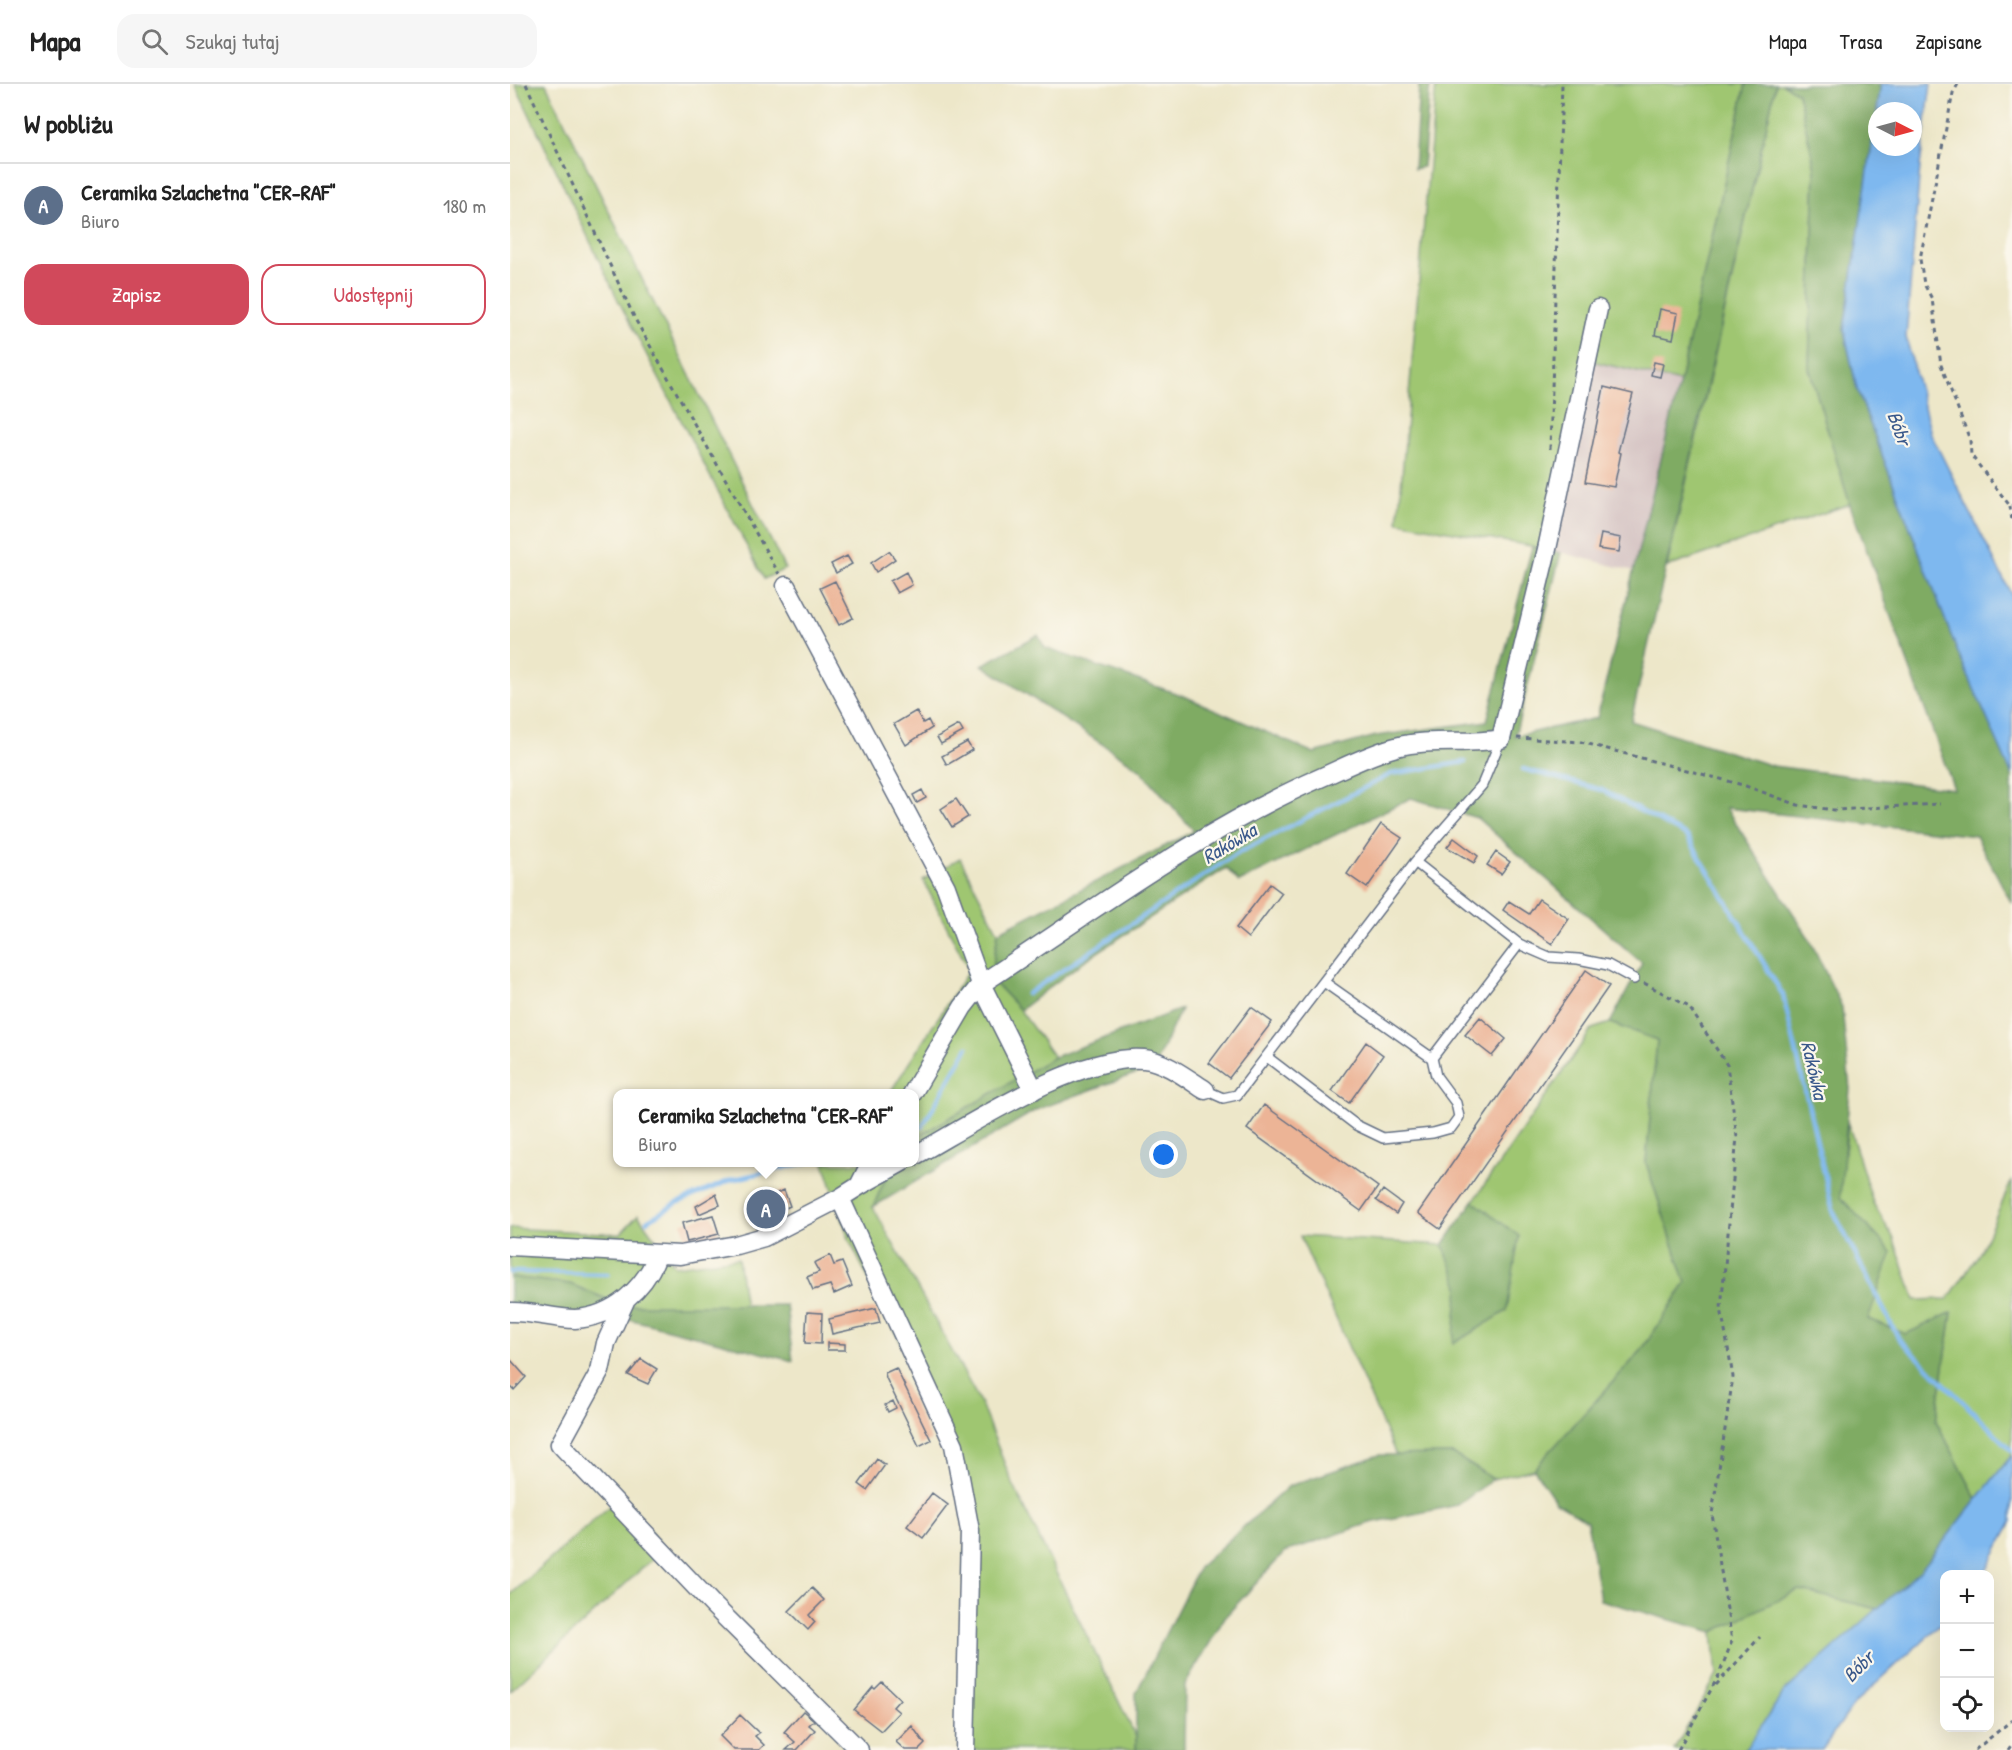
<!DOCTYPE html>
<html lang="pl">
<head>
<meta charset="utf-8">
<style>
  :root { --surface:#fff; --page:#f6f6f6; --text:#222; --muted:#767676; --line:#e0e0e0; --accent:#d1495b }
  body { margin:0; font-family:"Patrick Hand",sans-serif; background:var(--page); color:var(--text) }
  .controls { position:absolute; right:18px; bottom:18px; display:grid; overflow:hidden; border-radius:12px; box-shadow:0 6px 24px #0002 }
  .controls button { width:54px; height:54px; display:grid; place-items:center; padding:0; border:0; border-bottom:2px solid var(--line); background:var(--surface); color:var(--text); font:30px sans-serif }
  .compass { position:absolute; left:1358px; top:18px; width:54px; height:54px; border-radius:50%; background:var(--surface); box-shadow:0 6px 24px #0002; rotate:96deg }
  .you { position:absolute; left:654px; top:1071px; width:21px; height:21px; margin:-15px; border:4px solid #fff; border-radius:50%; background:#1a73e8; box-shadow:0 0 0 9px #1a73e833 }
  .badge { display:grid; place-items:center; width:39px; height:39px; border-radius:50%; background:var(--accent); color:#fff; font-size:20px; font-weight:700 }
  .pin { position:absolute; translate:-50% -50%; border:3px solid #fff; box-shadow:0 2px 6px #0006 }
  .popup { position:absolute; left:103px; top:1005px; width:306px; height:78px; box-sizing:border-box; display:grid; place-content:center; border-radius:12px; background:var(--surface); filter:drop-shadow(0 2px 4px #0005); font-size:20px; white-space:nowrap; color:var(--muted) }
  .popup b { font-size:22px; color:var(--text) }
  .popup::after { content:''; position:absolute; left:50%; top:100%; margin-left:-12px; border:12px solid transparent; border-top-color:var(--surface) }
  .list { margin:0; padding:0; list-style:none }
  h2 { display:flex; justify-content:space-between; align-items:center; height:78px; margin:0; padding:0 24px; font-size:26px }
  h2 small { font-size:20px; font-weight:400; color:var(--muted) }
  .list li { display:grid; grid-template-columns:39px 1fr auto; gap:18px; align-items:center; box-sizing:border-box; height:84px; padding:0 24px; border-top:2px solid var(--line) }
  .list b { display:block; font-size:22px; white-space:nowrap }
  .list p { margin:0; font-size:20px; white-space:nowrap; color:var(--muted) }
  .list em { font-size:20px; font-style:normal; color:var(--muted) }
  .actions { display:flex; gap:12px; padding:18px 24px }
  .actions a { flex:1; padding:14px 0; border:2px solid var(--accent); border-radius:18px; text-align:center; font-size:21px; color:var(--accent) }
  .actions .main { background:var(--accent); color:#fff }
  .icon { flex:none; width:33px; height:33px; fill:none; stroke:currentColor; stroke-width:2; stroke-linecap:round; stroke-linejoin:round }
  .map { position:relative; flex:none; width:1502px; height:1666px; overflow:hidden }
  header { display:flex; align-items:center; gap:36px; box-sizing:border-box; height:84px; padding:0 30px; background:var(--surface); border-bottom:2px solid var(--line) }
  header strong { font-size:28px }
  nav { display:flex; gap:33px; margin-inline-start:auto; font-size:21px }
  .search { width:420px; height:54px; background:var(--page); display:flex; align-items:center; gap:15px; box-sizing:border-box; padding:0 21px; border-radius:18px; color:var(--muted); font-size:22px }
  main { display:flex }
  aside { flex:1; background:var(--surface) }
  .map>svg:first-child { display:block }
  .industrial { fill:#d2bfc0 }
  .green { fill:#9fc671; stroke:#5d7a68; stroke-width:1.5 }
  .forest { fill:#7fab63; stroke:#4d6d60; stroke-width:1.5 }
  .water { fill:#7eb8ef; stroke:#4c74a6; stroke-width:1.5; fill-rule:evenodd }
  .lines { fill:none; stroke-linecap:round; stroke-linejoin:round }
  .stream { stroke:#7eb8ef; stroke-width:4.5 }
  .building { fill:#ecb496 }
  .lane-casing { stroke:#646f83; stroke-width:12 }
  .street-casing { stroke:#646f83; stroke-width:21 }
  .path { stroke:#646f83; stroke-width:3; stroke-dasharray:4.5 4.5; stroke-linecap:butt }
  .lane { stroke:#fff; stroke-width:9 }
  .street { stroke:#fff; stroke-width:18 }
  .labels { text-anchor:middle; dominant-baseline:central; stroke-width:4.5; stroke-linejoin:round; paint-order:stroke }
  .water-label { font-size:20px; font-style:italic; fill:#39588a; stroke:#fbf7ec }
</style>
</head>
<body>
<header>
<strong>Mapa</strong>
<div class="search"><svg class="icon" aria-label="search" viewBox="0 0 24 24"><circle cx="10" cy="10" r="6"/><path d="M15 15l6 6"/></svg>Szukaj tutaj</div>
<nav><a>Mapa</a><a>Trasa</a><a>Zapisane</a></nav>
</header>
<main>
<aside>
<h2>W pobliżu<small></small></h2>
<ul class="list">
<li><span class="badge" style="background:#5c6f8a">A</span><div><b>Ceramika Szlachetna &quot;CER-RAF&quot;</b><p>Biuro</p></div><em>180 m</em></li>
</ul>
<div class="actions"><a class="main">Zapisz</a><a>Udostępnij</a></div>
</aside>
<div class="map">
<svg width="1502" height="1666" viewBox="0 0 1502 1666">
  <rect width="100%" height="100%" fill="#fbf7ec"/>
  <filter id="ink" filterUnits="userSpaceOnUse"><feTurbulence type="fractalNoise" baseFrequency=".0167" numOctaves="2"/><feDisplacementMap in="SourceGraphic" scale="12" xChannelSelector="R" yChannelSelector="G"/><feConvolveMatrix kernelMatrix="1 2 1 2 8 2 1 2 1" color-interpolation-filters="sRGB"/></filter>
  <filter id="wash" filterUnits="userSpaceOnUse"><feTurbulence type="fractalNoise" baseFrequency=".008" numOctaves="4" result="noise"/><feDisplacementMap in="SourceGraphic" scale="24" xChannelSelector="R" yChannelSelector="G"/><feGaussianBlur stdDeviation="1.35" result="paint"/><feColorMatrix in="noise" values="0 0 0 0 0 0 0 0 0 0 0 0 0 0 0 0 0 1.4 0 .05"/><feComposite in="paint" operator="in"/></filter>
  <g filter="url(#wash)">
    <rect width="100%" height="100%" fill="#ede7c9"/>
    <path class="industrial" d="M1077,276l93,22 -46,189 -87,-22z"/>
    <path class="green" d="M5,0h31l239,485 -21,10 -146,-279z
      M926,0h310l-66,298 -93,-22 -40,189 -149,-27z
      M1266,0h7l15,9 17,75 -6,200 41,136 -183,63z
      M1165,708l170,360 3,-29 25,80 20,34 22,63 33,-1 33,-48 31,-71v275l-35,44 -41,-78 16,-108 -46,21 -38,-15 -32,-24z
      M450,774l38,74 -7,47 29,31 34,47 -139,81 -1,-44h-25l80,-124 -46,-90z
      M1100,939l47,17 -11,123 40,120 -45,68 -107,118 -41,10 -40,-25 -57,1 -96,-219 143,9 149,-216z
      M314,1079h68l-19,44 107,195 31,78 125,257v13h-172l1,-264 -63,-141 -52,-103z
      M128,1131l37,51 63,-8 7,49 -124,-2 -51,-21 -60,-7v-49l110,6z
      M112,1411l41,54 -153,142v-96z
      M1288,1506l80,19 -94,83 -39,58h-71l43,-75 -4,-43z"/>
    <path class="forest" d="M909,0h11l-7,83 -9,2z
      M1236,0h30l-145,637 142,45 181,23 -104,-284 -41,-137 6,-200 -17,-75 -15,-9h98l-37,246 13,59 99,259 56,127v129l-36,-68 -250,-28 83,130 33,69 8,82 -10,108 52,55 -24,67 38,15 46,-22 -16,109 41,78 -56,71 -43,39 -80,-19 -85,42 -113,-32 -13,-79 -31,-19 -22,-33 107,-118 45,-68 -40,-120 11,-123 -47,-17 32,-60 -165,-145 -66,-20 -172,84 -13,-14 -142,93 -64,49 -29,-31 7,-47 196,-101 -54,-62 -158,-104 56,-30 7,13 139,48 130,57 62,-17 111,-15 45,-174 29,6 -46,183 82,-18 83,-336z
      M671,925l-27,58 -118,43 -163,97 19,-44 22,-1 1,-24 139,-81z
      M963,1117l46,35 -12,75 -54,33 6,-58 -16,-41z
      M0,1193l60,7 51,21h165l7,56 -168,-43 -115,-10z
      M943,1370l40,25 -35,26 -88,18 -85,29 -60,65 -40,68 -1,65h-48v-57l63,-126 90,-81 90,-31z"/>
    <path class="water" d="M1371,0h50l-11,82 -14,171 25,97 81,162v179l-56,-127 -99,-259 -13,-59zM1367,27h36v36h-36z
      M1502,1371v66l-28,53h-40v47l-90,83 -32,46h-77l39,-58 137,-122z"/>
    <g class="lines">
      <path class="stream" d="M1013,685l79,21 85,46 96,159 50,216 66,128 113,111
        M517,910l209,-140 155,-80 74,-12
        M412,1043l46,-80
        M137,1137l30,-18 54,-23 77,-18
        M0,1188l98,2"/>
    </g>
    <g id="blocks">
      <path class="building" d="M1150,225l18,4 -5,26 -18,-4z
        M1144,278l9,2 -3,13 -9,-2z
        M1094,303l29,7 -15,58 3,1 -7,34 -29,-5z
        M1091,450l20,4 -2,14 -21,-3z
        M379,467l6,8 -19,13 -5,-9z
        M337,472l5,8 -16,9 -5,-9z
        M396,488l6,13 -15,8 -7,-12z
        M325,497l18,37 -14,7 -19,-37z
        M406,627l7,12 5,-3 4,8 -26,17 -12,-21z
        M449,641l4,7 -22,12 -4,-7z
        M457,658l5,8 -25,15 -5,-9z
        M412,706l4,8 -9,5 -4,-8z
        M446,715l12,18 -16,10 -11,-18z
        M871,740l21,14 -35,50 -20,-14z
        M944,754l24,18 -4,7 -27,-16z
        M986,768l14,10 -9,12 -14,-9z
        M760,800l12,9 -34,45 -12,-10z
        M1029,815l30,20 -17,25 -49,-34 6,-9 20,13z
        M1076,886l23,16 -169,243 -22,-16z
        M741,923l21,15 -43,56 -20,-15z
        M970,933l26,22 -14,17 -27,-21z
        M856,958l17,13 -34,48 -17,-12z
        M754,1021l114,82 -17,24 -114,-82z
        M274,1106l6,16 -13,6 3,7 -23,10 -10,-23z
        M873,1106l19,14 -6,10 -20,-14z
        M206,1110l4,11 -21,9 -3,-8z
        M203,1131l6,19 -32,8 -5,-19z
        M320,1171l4,10 8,-3 10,24 -18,8 -4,-9 -17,5 -6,-13 12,-5 -5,-9z
        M366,1224l4,15 -48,11 -3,-15z
        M297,1228l15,1 -1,31 -16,-1z
        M317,1259l18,1v6h-18z
        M0,1275l16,18 -12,13 -4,-4z
        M131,1275l16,10 -9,15 -20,-9z
        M386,1284l35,72 -12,6 -33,-68 -1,-5z
        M383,1317l3,7 -8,4 -3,-7z
        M367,1375l8,6 -18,25 -8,-6z
        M422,1409l16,12 -25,33 -16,-12z
        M302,1504l12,12 -15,15 6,7 -7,8 -19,-19z
        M372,1598l18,17 -7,8 6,5 -18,19 -27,-21 19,-23 2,2z
        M293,1627l11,9 -5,5 6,5 -18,20h-11l9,-8 -11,-10z
        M230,1631l19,18 -4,3 9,9 -5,5h-25l-14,-14z
        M402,1642l13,18 -6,6h-14l-9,-8z"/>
    </g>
  </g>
  <g filter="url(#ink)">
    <use href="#blocks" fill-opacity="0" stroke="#646f83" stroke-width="1.5"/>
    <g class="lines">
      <g class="lane-casing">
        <path id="lane" d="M1009,860l30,13 29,2 30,6 26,14
          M814,898l108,76
          M757,973l89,68 27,13 50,-5 18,-5 8,-11 -3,-14 -20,-27 -4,-18 87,-114 -104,-82
          M695,1006l18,8 14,-3 178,-233 67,-77 19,-46"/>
      </g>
      <g class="street-casing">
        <path id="street" d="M276,502l160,301 35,97 -18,23 -51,87
          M524,1006l-53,-106c109,-71 220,-154 339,-206 25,-11 50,-24 76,-31 35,-9 70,-2 105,-8l46,-190 51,-240
          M404,1072c58,-32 165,-103 230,-97 21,2 44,20 61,31
          M349,1102l43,-24
          M330,1114l114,247 16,86 -5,219
          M0,1162l170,9 56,-10 28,-8 76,-39 19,-12 12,-24
          M115,1217l-19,42 -6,28 -40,73 153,161 146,145
          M0,1228c22,-1 43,7 65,7 39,-2 70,-31 83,-65"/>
      </g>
      <path class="path" d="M16,0l109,235 144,255
        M1448,0l-5,9 -33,166 4,25 8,15 9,66 29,75 1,15 39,51 2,-1
        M1040,365l12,-365
        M1500,422l2,15
        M1007,654l64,4 162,43 55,20 36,5 106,-6
        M1134,899l45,24 38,58 10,72 -16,171 12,69 -21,137 20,127 -13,34 -41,75
        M1206,1601l44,-48
        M1465,1666l37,-30
        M1498,1666l4,-6"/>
      <use href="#lane" class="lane"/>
      <use href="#street" class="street"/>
    </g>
  </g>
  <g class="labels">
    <g class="water-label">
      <text transform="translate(1390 344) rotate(70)">Bóbr</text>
      <text transform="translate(719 759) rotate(-31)">Rakówka</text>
      <text transform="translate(1305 986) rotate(77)">Rakówka</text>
      <text transform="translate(1348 1582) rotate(-46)">Bóbr</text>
    </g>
  </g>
</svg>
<div class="controls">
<button>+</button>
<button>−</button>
<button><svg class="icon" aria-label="locate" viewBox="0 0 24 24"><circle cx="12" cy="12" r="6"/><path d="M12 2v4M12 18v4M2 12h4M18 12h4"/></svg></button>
</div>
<svg class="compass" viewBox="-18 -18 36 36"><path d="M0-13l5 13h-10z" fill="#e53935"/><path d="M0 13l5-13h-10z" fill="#767676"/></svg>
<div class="you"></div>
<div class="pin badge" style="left:256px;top:1125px;background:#5c6f8a">A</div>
<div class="popup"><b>Ceramika Szlachetna &quot;CER-RAF&quot;</b>Biuro</div>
</div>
</main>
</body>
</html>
